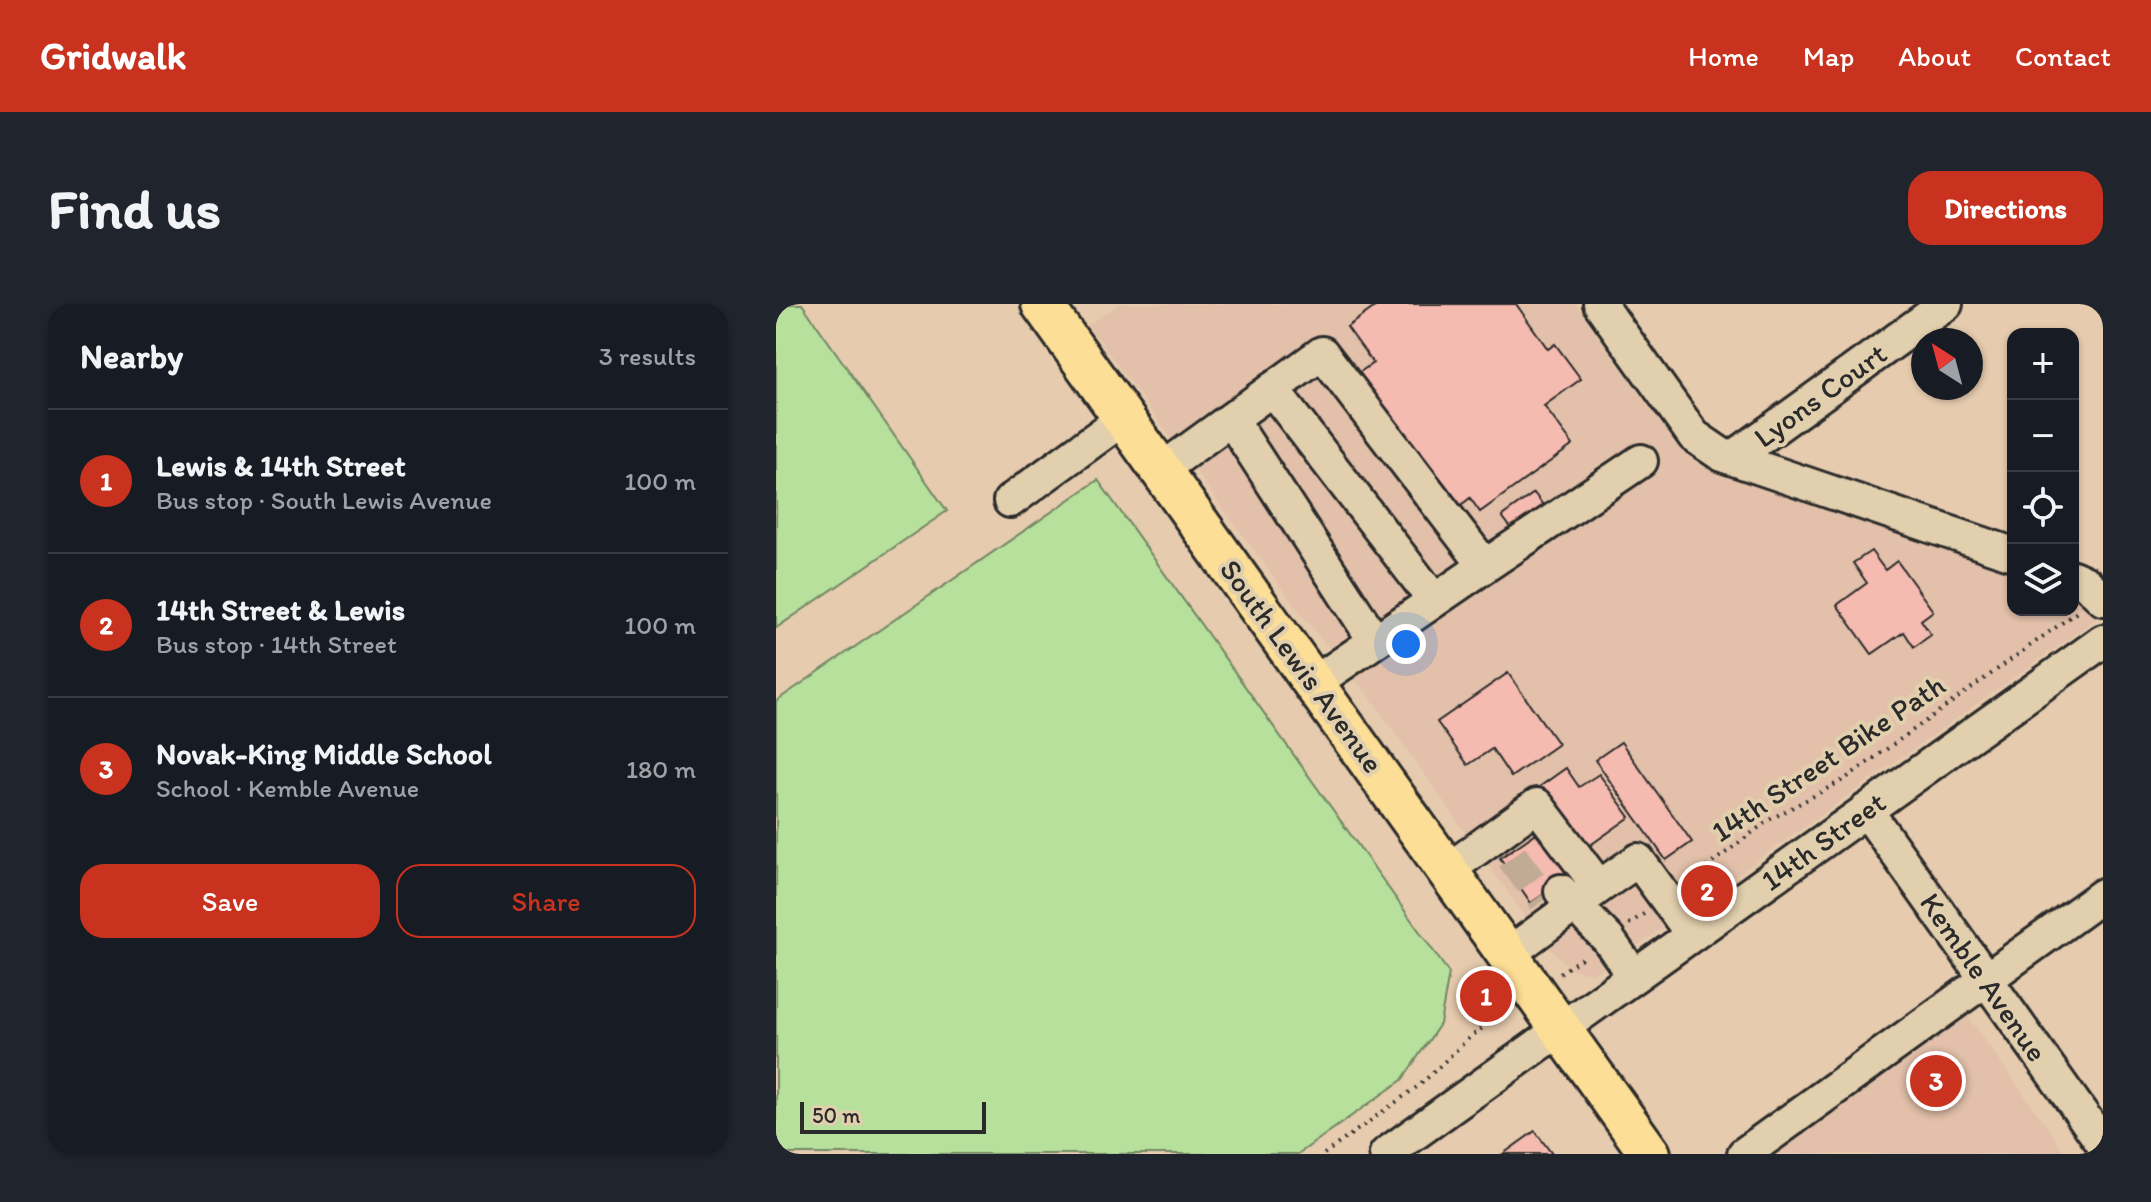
<!DOCTYPE html>
<html lang="en">
<head>
<meta charset="utf-8">
<style>
  :root { --surface:#171b24; --page:#20242c; --text:#f1f3f6; --muted:#9ea1a6; --line:#363941; --accent:#c8321e }
  body { margin:0; font-family:Itim,sans-serif; background:var(--page); color:var(--text) }
  .controls { position:absolute; right:24px; top:24px; display:grid; overflow:hidden; border-radius:16px; box-shadow:0 2px 6px #0004 }
  .controls button { width:72px; height:72px; display:grid; place-items:center; padding:0; border:0; border-bottom:2px solid var(--line); background:var(--surface); color:var(--text); font:40px sans-serif }
  .compass { position:absolute; left:1135px; top:24px; width:72px; height:72px; border-radius:50%; background:var(--surface); box-shadow:0 2px 6px #0004; rotate:324deg }
  .scale { position:absolute; left:24px; bottom:20px; width:186px; box-sizing:border-box; padding-left:8px; border:4px solid #2b2b2b; border-top:0; font-size:22px; line-height:28px; white-space:nowrap; color:#2b2b2b; -webkit-text-stroke:6px #e2cfad; paint-order:stroke }
  .you { position:absolute; left:630px; top:340px; width:28px; height:28px; margin:-20px; border:6px solid #fff; border-radius:50%; background:#1a73e8; box-shadow:0 0 0 12px #1a73e833 }
  .badge { display:grid; place-items:center; width:52px; height:52px; border-radius:50%; background:var(--accent); color:#fff; font-size:26px; font-weight:700 }
  .pin { position:absolute; translate:-50% -50%; border:4px solid #fff; box-shadow:0 2px 8px #0006 }
  .list { margin:0; padding:0; list-style:none }
  h2 { display:flex; justify-content:space-between; align-items:center; height:104px; margin:0; padding:0 32px; font-size:34px }
  h2 small { font-size:26px; font-weight:400; color:var(--muted) }
  .list li { display:grid; grid-template-columns:52px 1fr auto; gap:24px; align-items:center; box-sizing:border-box; height:144px; padding:0 32px; border-top:2px solid var(--line) }
  .list b { display:block; font-size:30px; white-space:nowrap }
  .list p { margin:0; font-size:26px; white-space:nowrap; color:var(--muted) }
  .list em { font-size:26px; font-style:normal; color:var(--muted) }
  .actions { display:flex; gap:16px; padding:24px 32px }
  .actions a { flex:1; padding:18px 0; border:2px solid var(--accent); border-radius:24px; text-align:center; font-size:28px; color:var(--accent) }
  .actions .main { background:var(--accent); color:#fff }
  .icon { flex:none; width:44px; height:44px; fill:none; stroke:currentColor; stroke-width:2; stroke-linecap:round; stroke-linejoin:round }
  .map { position:relative; flex:none; width:1327px; height:850px; overflow:hidden; border-radius:24px }
  header { display:flex; align-items:center; gap:48px; box-sizing:border-box; height:112px; padding:0 40px; background:var(--accent); color:#fff }
  header strong { font-size:38px }
  nav { display:flex; gap:44px; margin-inline-start:auto; font-size:28px }
  .intro { display:flex; align-items:center; justify-content:space-between; box-sizing:border-box; height:192px; padding:0 48px }
  h1 { margin:0; font-size:56px }
  .button { padding:20px 36px; border-radius:24px; background:var(--accent); color:#fff; font-size:28px; font-weight:700 }
  main { display:flex; gap:48px; padding:0 48px }
  aside { flex:1; background:var(--surface); border-radius:24px; box-shadow:0 2px 6px #0004 }
  .map>svg:first-child { display:block }
  .built { fill:#e2c0aa }
  .green { fill:#b7e09c; stroke:#718664; stroke-width:2 }
  .building { fill:#f5bab0; stroke:#2b2b2b; stroke-width:2 }
  .lines { fill:none; stroke-linecap:round; stroke-linejoin:round }
  .minor-tunnel { stroke:#c1ab94; stroke-width:32; stroke-dasharray:32 16; stroke-linecap:butt }
  .minor-casing { stroke:#2b2b2b; stroke-width:38 }
  .major-casing { stroke:#2b2b2b; stroke-width:46 }
  .path { stroke:#2b2b2b; stroke-width:4; stroke-dasharray:2 6; stroke-linecap:butt }
  .minor { stroke:#e2cfad; stroke-width:32 }
  .major { stroke:#fdde96; stroke-width:40 }
  .labels { text-anchor:middle; dominant-baseline:central; stroke-width:8; stroke-linejoin:round; paint-order:stroke }
  .street-label { font-size:30px; fill:#2b2b2b; stroke:#e2cfad }
</style>
</head>
<body>
<header>
<strong>Gridwalk</strong>
<nav><a>Home</a><a>Map</a><a>About</a><a>Contact</a></nav>
</header>
<div class="intro"><h1>Find us</h1><a class="button">Directions</a></div>
<main>
<aside>
<h2>Nearby<small>3 results</small></h2>
<ul class="list">
<li><span class="badge">1</span><div><b>Lewis &amp; 14th Street</b><p>Bus stop · South Lewis Avenue</p></div><em>100 m</em></li>
<li><span class="badge">2</span><div><b>14th Street &amp; Lewis</b><p>Bus stop · 14th Street</p></div><em>100 m</em></li>
<li><span class="badge">3</span><div><b>Novak-King Middle School</b><p>School · Kemble Avenue</p></div><em>180 m</em></li>
</ul>
<div class="actions"><a class="main">Save</a><a>Share</a></div>
</aside>
<div class="map">
<svg width="1327" height="850" viewBox="0 0 1327 850">
  <rect width="100%" height="100%" fill="#e6cbae"/>
  <filter id="ink" filterUnits="userSpaceOnUse"><feTurbulence type="fractalNoise" baseFrequency=".0125" numOctaves="2"/><feDisplacementMap in="SourceGraphic" scale="16" xChannelSelector="R" yChannelSelector="G"/><feConvolveMatrix kernelMatrix="1 2 1 2 8 2 1 2 1" color-interpolation-filters="sRGB"/></filter>
  <g filter="url(#ink)">
    <path class="built" d="M343,0h457l93,131 36,30 308,109v36h60v-14l30,10v8l-494,352 -17,7 -21,-4 -26,-25 -179,-252 -62,-74 -216,-293z
      M1185,703l105,147h-309z"/>
    <path class="green" d="M0,0h26l145,207 -171,117z
      M322,176l351,493 -9,51 -38,56 -104,74h-522v-453z"/>
    <path class="building" d="M603,0h137l32,45 7,-5 26,35 -37,27 29,39 -93,67 -10,-14 -14,11 -99,-135 16,-11 -26,-36z
      M758,189l15,20 -32,23 -15,-20z
      M1095,247l14,19 12,-9 36,50 -12,9 10,15 -17,12 -10,-15 -32,22 -35,-49 30,-22 -14,-20z
      M732,369l50,71 -47,33 -19,-28 -24,16 -31,-43z
      M845,438l71,100 -26,18 -71,-100z
      M790,464l13,19 20,-13 31,43 -51,36 -44,-63z
      M772,521l31,44 -48,34 -31,-45z
      M759,827l17,23h-49z"/>
    <g class="lines">
      <path class="minor-tunnel" d="M736,553l32,43"/>
      <g class="minor-casing">
        <path id="minor" d="M824,0l94,132 28,19 291,99
          M496,85l162,211
          M455,115l144,222
          M957,154l213,-154
          M385,166l161,-117 163,213 -171,117
          M234,197l114,-83
          M709,262l156,-105
          M1297,273l13,6 17,16
          M1090,506l237,334
          M672,566l89,-65 62,82 -91,67
          M823,583l39,-27 54,74
          M785,587l47,48 26,37
          M610,850l717,-513
          M968,850l359,-259"/>
      </g>
      <g class="major-casing">
        <path id="major" d="M266,0l608,850"/>
      </g>
      <path class="path" d="M911,578l82,-62 76,-41 232,-167
        M853,620l16,-11
        M784,669l26,-18
        M548,850l97,-70 48,-46 38,-28"/>
      <use href="#minor" class="minor"/>
      <use href="#major" class="major"/>
    </g>
  </g>
  <g class="labels">
    <g class="street-label">
      <text transform="translate(1044 91) rotate(-36)">Lyons Court</text>
      <text transform="translate(526 362) rotate(54)">South Lewis Avenue</text>
      <text transform="translate(1052 454) rotate(-34)">14th Street Bike Path</text>
      <text transform="translate(1047 537) rotate(-36)">14th Street</text>
      <text transform="translate(1208 673) rotate(55)">Kemble Avenue</text>
    </g>
  </g>
</svg>
<div class="controls">
<button>+</button>
<button>−</button>
<button><svg class="icon" aria-label="locate" viewBox="0 0 24 24"><circle cx="12" cy="12" r="6"/><path d="M12 2v4M12 18v4M2 12h4M18 12h4"/></svg></button>
<button><svg class="icon" aria-label="layers" viewBox="0 0 24 24"><path d="M12 4l9 5-9 5-9-5zM3 14l9 5 9-5"/></svg></button>
</div>
<svg class="compass" viewBox="-18 -18 36 36"><path d="M0-13l5 13h-10z" fill="#e53935"/><path d="M0 13l5-13h-10z" fill="#9ea1a6"/></svg>
<div class="scale">50 m</div>
<div class="you"></div>
<div class="pin badge" style="left:710px;top:692px">1</div>
<div class="pin badge" style="left:931px;top:587px">2</div>
<div class="pin badge" style="left:1160px;top:777px">3</div>
</div>
</main>
</body>
</html>
